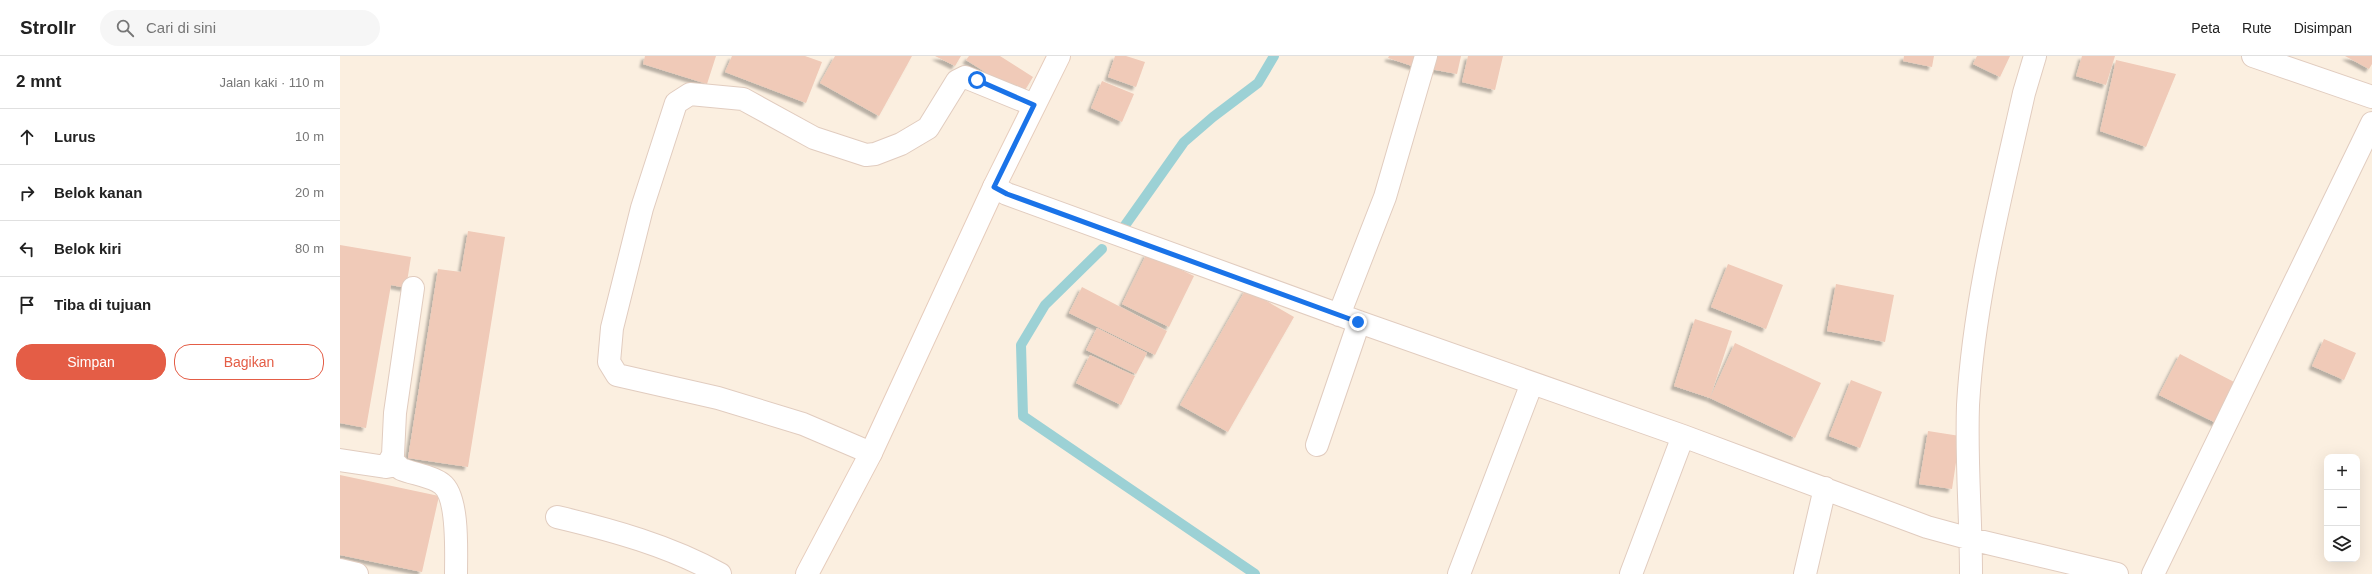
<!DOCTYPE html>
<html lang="id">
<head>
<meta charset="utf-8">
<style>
  :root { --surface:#fff; --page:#f6f6f6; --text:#222; --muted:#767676; --line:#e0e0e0; --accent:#e45d46 }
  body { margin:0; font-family:Arial,sans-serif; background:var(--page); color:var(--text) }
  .controls { position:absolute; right:12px; bottom:12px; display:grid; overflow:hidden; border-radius:8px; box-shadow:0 4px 16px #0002 }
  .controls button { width:36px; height:36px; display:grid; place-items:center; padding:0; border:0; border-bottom:1px solid var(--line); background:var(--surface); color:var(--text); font:20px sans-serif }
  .stop { position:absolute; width:12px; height:12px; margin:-9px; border:3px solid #1a73e8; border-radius:50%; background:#fff }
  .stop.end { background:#1a73e8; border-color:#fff; box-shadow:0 1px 4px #0008 }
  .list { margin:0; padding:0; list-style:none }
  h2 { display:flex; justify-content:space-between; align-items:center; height:52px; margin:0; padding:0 16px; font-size:17px }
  h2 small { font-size:13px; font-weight:400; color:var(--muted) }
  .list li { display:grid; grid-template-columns:26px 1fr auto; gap:12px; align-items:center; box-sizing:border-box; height:56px; padding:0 16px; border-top:1px solid var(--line) }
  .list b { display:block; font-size:15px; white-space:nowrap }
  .list em { font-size:13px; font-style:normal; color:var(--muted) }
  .actions { display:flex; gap:8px; padding:12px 16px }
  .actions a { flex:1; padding:9px 0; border:1px solid var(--accent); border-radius:16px; text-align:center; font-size:14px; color:var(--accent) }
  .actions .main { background:var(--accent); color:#fff }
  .icon { flex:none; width:22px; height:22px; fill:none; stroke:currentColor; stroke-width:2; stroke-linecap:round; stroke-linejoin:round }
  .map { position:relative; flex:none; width:2032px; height:518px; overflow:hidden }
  header { display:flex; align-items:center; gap:24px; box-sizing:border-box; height:56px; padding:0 20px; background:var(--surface); border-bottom:1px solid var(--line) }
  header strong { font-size:19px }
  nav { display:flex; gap:22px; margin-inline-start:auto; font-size:14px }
  .search { width:280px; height:36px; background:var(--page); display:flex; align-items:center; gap:10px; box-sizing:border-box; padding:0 14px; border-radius:22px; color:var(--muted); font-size:15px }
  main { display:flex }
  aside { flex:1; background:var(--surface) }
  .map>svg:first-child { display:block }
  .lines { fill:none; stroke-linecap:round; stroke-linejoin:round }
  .stream { stroke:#9cd1d5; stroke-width:10 }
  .building { fill:#f0cab8; filter:url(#shadow) }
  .minor-casing { stroke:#e1ccbf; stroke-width:24 }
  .secondary-casing { stroke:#e6ccbc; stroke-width:24 }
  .minor { stroke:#fff; stroke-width:22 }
  .secondary { stroke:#fff; stroke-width:22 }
  .route { stroke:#1a73e8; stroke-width:5 }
</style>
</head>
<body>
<header>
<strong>Strollr</strong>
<div class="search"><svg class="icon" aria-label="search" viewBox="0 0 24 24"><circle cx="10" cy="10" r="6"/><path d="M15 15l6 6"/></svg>Cari di sini</div>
<nav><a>Peta</a><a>Rute</a><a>Disimpan</a></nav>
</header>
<main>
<aside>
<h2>2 mnt<small>Jalan kaki · 110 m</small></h2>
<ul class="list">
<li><svg class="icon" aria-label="ahead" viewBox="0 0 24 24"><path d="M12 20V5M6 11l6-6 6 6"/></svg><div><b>Lurus</b></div><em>10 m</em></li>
<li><svg class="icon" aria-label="right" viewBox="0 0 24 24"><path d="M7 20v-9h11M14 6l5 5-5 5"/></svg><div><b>Belok kanan</b></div><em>20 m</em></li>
<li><svg class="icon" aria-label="left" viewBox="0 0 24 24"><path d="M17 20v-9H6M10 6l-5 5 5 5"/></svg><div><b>Belok kiri</b></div><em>80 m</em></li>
<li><svg class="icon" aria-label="arrive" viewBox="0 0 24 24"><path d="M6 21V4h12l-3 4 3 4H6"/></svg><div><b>Tiba di tujuan</b></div></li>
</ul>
<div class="actions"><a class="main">Simpan</a><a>Bagikan</a></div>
</aside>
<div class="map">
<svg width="2032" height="518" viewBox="0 0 2032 518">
  <defs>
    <filter id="shadow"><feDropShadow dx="-3.5" dy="3.5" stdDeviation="1" flood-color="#0004"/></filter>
  </defs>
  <rect width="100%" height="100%" fill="#fbefe0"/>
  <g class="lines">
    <path class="stream" d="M781,175l63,-89 29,-25 45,-34 16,-27
      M762,193l-57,56 -24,40 2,71 232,158"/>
  </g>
  <path class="building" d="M305,0h71l-9,28 -64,-20z
    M392,0h73l17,6 -16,41 -81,-31z
    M495,0h77l-33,60 -59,-33z
    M595,0h26l-6,10z
    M629,0h31l33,21 -11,18 -56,-35z
    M775,0h11l19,6 -9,25 -28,-10z
    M1049,0h33l-4,12 -30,-10z
    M1093,0h28l-4,18 -27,-5z
    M1128,0h35l-8,34 -33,-8z
    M1564,0h30l-2,11 -29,-6z
    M1637,0h33l-10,21 -27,-13z
    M1742,0h33l-9,29 -30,-9z
    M2005,0h27v8l-3,5z
    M1776,4l60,14 -30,73 -46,-16z
    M762,25l32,13 -12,28 -31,-14z
    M128,175l37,6 -37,230 -60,-9 30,-189 23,3z
    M0,189l71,12 -5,31 -15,-3 -25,143 -26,-5z
    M807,197l47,23 -25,51 -47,-23z
    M1388,208l55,21 -17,44 -55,-22z
    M1496,228l58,11 -9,47 -58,-11z
    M742,231l85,44 -12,24 -86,-42z
    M906,233l48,28 -66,115 -48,-27z
    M1355,263l37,12 -22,67 25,-55 86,40 -26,55 -85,-40 -36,-12z
    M757,272l50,25 -11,21 -50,-24z
    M1984,283l32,14 -12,27 -32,-14z
    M1840,298l58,30 -20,40 -59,-29z
    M750,299l45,21 -14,29 -45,-22z
    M1511,324l31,12 -22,56 -31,-12z
    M1588,375l32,5 -8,53 -33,-5z
    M0,419l99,21 -17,76 -82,-17z"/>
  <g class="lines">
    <g class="minor-casing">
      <path id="minor" d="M1913,0l119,41
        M654,131l13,7 352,128 324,114 244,91 44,12 146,35
        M73,232l-18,125 -2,42 -7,12 11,-2 4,4c12,5 31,7 41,15 17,13 14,69 14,90
        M999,259l46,-118 41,-141
        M977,389l42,-123
        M531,397l-68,-29 -85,-26 -101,-23 -8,-13 3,-34 30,-120 34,-105 14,-9 53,5 71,39 52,17 9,-1 26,-10 27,-16 29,-47 8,-4 69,28
        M0,404l46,7
        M217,461c55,13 113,29 163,57
        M0,514l17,4
        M1119,518l73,-191
        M1291,518l52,-138
        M1465,518l20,-86
        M1631,518c0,-57 -5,-112 -3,-169 6,-105 33,-209 56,-312l11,-37
        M1813,518l219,-451"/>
    </g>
    <g class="secondary-casing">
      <path id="secondary" d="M467,518l64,-121 123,-266 65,-131"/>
    </g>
    <use href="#minor" class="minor"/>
    <use href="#secondary" class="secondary"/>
  </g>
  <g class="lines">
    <path class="route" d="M637,24l57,25 -40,82 13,7 351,128"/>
  </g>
</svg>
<div class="controls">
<button>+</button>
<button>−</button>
<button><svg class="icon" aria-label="layers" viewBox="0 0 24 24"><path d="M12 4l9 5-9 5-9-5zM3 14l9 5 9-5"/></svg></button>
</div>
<div class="stop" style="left:637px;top:24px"></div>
<div class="stop end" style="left:1018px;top:266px"></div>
</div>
</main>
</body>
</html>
